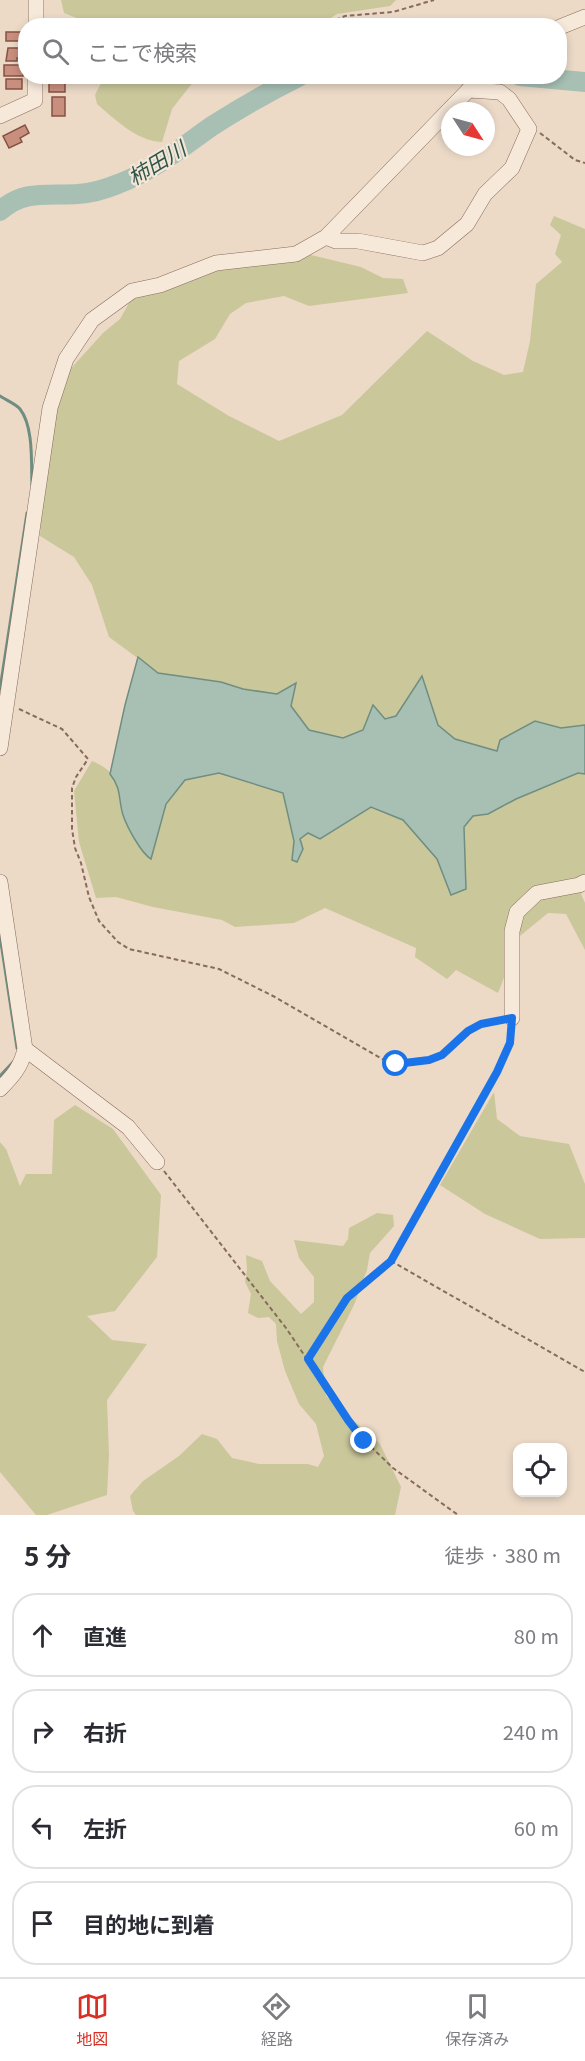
<!DOCTYPE html>
<html lang="ja">
<head>
<meta charset="utf-8">
<style>
  :root { --surface:#fff; --page:#f2f2f3; --text:#2b2b33; --muted:#7c7c81; --line:#e1e1e2; --accent:#d93025 }
  body { margin:0; font-family:Georgia,"Noto Sans JP",serif; background:var(--page); color:var(--text) }
  .controls { position:absolute; right:18px; bottom:18px; display:grid; overflow:hidden; border-radius:12px; box-shadow:0 3px 9px #0003 }
  .controls button { width:54px; height:54px; display:grid; place-items:center; padding:0; border:0; border-bottom:2px solid var(--line); background:var(--surface); color:var(--text); font:30px sans-serif }
  .compass { position:absolute; left:441px; top:102px; width:54px; height:54px; border-radius:50%; background:var(--surface); box-shadow:0 3px 9px #0003; rotate:126deg }
  .stop { position:absolute; width:18px; height:18px; margin:-14px; border:4px solid #1a73e8; border-radius:50%; background:#fff }
  .stop.end { background:#1a73e8; border-color:#fff; box-shadow:0 2px 6px #0008 }
  .list { margin:0; padding:0; list-style:none }
  h2 { display:flex; justify-content:space-between; align-items:center; height:78px; margin:0; padding:0 24px; font-size:26px }
  h2 small { font-size:20px; font-weight:400; color:var(--muted) }
  .list li { display:grid; grid-template-columns:39px 1fr auto; gap:18px; align-items:center; box-sizing:border-box; height:84px; margin:0 12px 12px; padding:0 12px; border:2px solid var(--line); border-radius:24px }
  .list b { display:block; font-size:22px; white-space:nowrap }
  .list em { font-size:20px; font-style:normal; color:var(--muted) }
  .icon { flex:none; width:33px; height:33px; fill:none; stroke:currentColor; stroke-width:2; stroke-linecap:round; stroke-linejoin:round }
  .map { position:relative; flex:none; width:585px; height:1515px; overflow:hidden }
  .search { position:absolute; background:var(--surface); box-shadow:0 3px 9px #0003; left:18px; right:18px; top:18px; height:66px; display:flex; align-items:center; gap:15px; box-sizing:border-box; padding:0 21px; border-radius:24px; color:var(--muted); font-size:22px }
  .sheet { height:462px; background:var(--surface) }
  nav { display:flex; justify-content:space-around; align-items:center; box-sizing:border-box; height:84px; border-top:2px solid var(--line); background:var(--surface); font-size:16px; color:var(--muted) }
  nav a { display:grid; justify-items:center; gap:3px }
  nav .on { color:var(--accent) }
  .map>svg:first-child { display:block }
  .green { fill:#cac79b }
  .water { fill:#a8c0b4; stroke:#6f8e81; stroke-width:1.5 }
  .lines { fill:none; stroke-linecap:round; stroke-linejoin:round }
  .stream { stroke:#6f8e81; stroke-width:3 }
  .river { stroke:#a8c0b4; stroke-width:20 }
  .building { fill:#c98f7e; stroke:#855244; stroke-width:1.5 }
  .minor-casing { stroke:#876b5d; stroke-width:16 }
  .path { stroke:#876b5d; stroke-width:2; stroke-dasharray:4.5 3; stroke-linecap:butt }
  .minor { stroke:#f7e9da; stroke-width:15 }
  .route { stroke:#1a73e8; stroke-width:8 }
  .labels { text-anchor:middle; dominant-baseline:central; stroke-width:4.5; stroke-linejoin:round; paint-order:stroke }
  .water-label { font-size:21px; font-style:italic; fill:#30574d; stroke:#f4e6d6 }
</style>
</head>
<body>
<div class="map">
<svg width="585" height="1515" viewBox="0 0 585 1515">
  <rect width="100%" height="100%" fill="#ecdac7"/>
  <path class="green" d="M61,0h335l-6,6 -53,8 -17,11 -223,1 -33,-13z
    M104,77v-1l93,1 -25,32 -10,33c-26,-1 -47,-23 -65,-38l-2,-9z
    M554,216l31,13v496l-24,3 -26,-7 -35,19 -3,12 -42,-13 -17,-14 -16,-48 -26,39 -11,3 -12,-13 -10,24 -20,8 -34,-8 -18,-24 4,-22 -18,10 -34,-5 -22,-7 -63,-9 -49,-36 -17,-52 -18,-28 -34,-21 2,-39 12,-87 11,-35 38,-42 17,-14 13,-23 94,-31 84,-10 50,12 22,11 20,1 5,14 -99,13 -25,-10 -38,7 -16,11 -15,25 -36,22 -2,23 52,32 50,25 63,-26 85,-84 46,30 31,14 19,-3 7,-31 6,-57 26,-22 -7,-8 6,-19 -11,-10z
    M92,761c32,13 23,29 31,54 4,13 20,32 28,44l15,-55 19,-24 34,-7 64,20 11,48 -2,18 5,3 6,-13 -4,-10 9,-6 12,6 52,-32 31,13 34,39 14,36 15,-6 -2,-62 9,-11 15,-2 28,-15 62,-26 7,1v114l-4,6 4,9v47l-19,-36 -18,-1 -28,23 -22,57 -42,-23 -9,9 -32,-22 1,-9 -91,-40 -31,15 -59,4 -13,-7 -69,-13 -37,-10 -20,1 -17,-56 -5,-51z
    M494,1092l3,27 23,17 49,8 16,40v54l-45,1 -55,-25 -45,-29z
    M75,1105l38,24 48,66 -4,62 -42,54 -28,5 25,24 35,4 -40,56 2,55 -2,40 -60,20h-11l-36,-43v-330l6,7 14,37 6,-12h26l2,-54z
    M377,1213l16,2 1,11 -24,27 -3,17 -13,35 -31,62 3,29 54,48 21,43 -6,28h-259l-3,-4 -3,-15 13,-15 36,-25 23,-22 15,5 15,19 27,6h49l10,3 6,-11 -8,-32 -17,-20 -14,-33 -8,-30 -1,-17 -7,-7 -11,1 -10,-5 3,-19 -6,-12 2,-12 -1,-15 16,6 8,20 31,33 13,-12v-25l-15,-19 -5,-18 49,6 5,-7 1,-11z"/>
  <path class="water" d="M138,657l20,16 63,9 22,7 34,5 19,-11 -5,23 18,24 34,8 20,-8 10,-25 12,14 11,-3 26,-40 16,49 17,14 42,12 3,-11 35,-19 26,7 24,-3v49l-7,-1 -62,26 -28,15 -15,2 -9,11 2,62 -15,6 -14,-36 -34,-39 -32,-13 -51,32 -12,-6 -8,6 3,10 -6,13 -5,-2 2,-19 -11,-48 -64,-20 -34,7 -19,24 -15,55c-10,-6 -24,-32 -28,-44 -5,-16 -1,-26 -13,-41l15,-69z"/>
  <g class="lines">
    <path class="stream" d="M0,396c6,4 16,8 20,13 14,18 11,55 12,76
      M0,689l27,-176
      M0,936l17,112
      M0,1076l15,-16"/>
    <path class="river" d="M520,76l65,6
      M0,211c24,-22 49,-15 78,-17 14,-1 28,-5 40,-10 35,-13 64,-37 94,-58 28,-18 58,-35 88,-50"/>
  </g>
  <path class="building" d="M6,32h17v9h-17z
    M8,48h18l-1,10h-8v3h-11z
    M4,65h19v11h-19z
    M6,79h16v10h-16z
    M49,80h16v12h-16z
    M52,97h13v19h-13z
    M25,125l4,8 -9,5 2,4 -13,6 -6,-12z"/>
  <g class="lines">
    <g class="minor-casing">
      <path id="minor" d="M36,26v-26
        M560,27l25,-10
        M0,116l35,-16v-24
        M326,237l10,4h22l65,12 15,-5 29,-24 18,-30 27,-26 17,-39 -20,-30 -9,-7 -32,-2
        M0,748l50,-340 16,-49 26,-39 40,-29 28,-6 56,-22 80,-9 30,-17 156,-161
        M0,882l25,167c-4,18 -12,27 -25,40
        M512,1018v-87l5,-19 20,-19 42,-8 6,-3
        M25,1049l103,78 29,35"/>
    </g>
    <path class="path" d="M322,26l23,-10 48,-4 41,-12
      M267,82l6,-6
      M540,133l35,27 10,3
      M19,709l43,20 26,30 -12,18 -4,11v41l3,19 6,15 8,34 10,24 19,21 11,7 90,20 56,28 109,63c18,6 43,5 59,-6 10,-6 16,-16 25,-23 8,-6 20,-8 31,-10
      M164,1171l122,157 62,92 17,21 28,27 65,47
      M391,1261l194,111
      M308,1359l39,-61 44,-37 106,-189 13,-29 1,-11"/>
    <use href="#minor" class="minor"/>
  </g>
  <g class="lines">
    <path class="route" d="M364,1441l-16,-21 -40,-61 39,-61 44,-37 106,-189 13,-29 2,-25 -31,6 -13,7 -26,24 -13,5 -33,4"/>
  </g>
  <g class="labels">
    <g class="water-label">
      <text transform="translate(156 162) rotate(-31)">柿田川</text>
    </g>
  </g>
</svg>
<div class="controls">
<button><svg class="icon" aria-label="locate" viewBox="0 0 24 24"><circle cx="12" cy="12" r="6"/><path d="M12 2v4M12 18v4M2 12h4M18 12h4"/></svg></button>
</div>
<svg class="compass" viewBox="-18 -18 36 36"><path d="M0-13l5 13h-10z" fill="#e53935"/><path d="M0 13l5-13h-10z" fill="#7c7c81"/></svg>
<div class="stop" style="left:396px;top:1064px"></div>
<div class="stop end" style="left:364px;top:1441px"></div>
<div class="search"><svg class="icon" aria-label="search" viewBox="0 0 24 24"><circle cx="10" cy="10" r="6"/><path d="M15 15l6 6"/></svg>ここで検索</div>
</div>
<section class="sheet">
<h2>5 分<small>徒歩 · 380 m</small></h2>
<ul class="list">
<li><svg class="icon" aria-label="ahead" viewBox="0 0 24 24"><path d="M12 20V5M6 11l6-6 6 6"/></svg><div><b>直進</b></div><em>80 m</em></li>
<li><svg class="icon" aria-label="right" viewBox="0 0 24 24"><path d="M7 20v-9h11M14 6l5 5-5 5"/></svg><div><b>右折</b></div><em>240 m</em></li>
<li><svg class="icon" aria-label="left" viewBox="0 0 24 24"><path d="M17 20v-9H6M10 6l-5 5 5 5"/></svg><div><b>左折</b></div><em>60 m</em></li>
<li><svg class="icon" aria-label="arrive" viewBox="0 0 24 24"><path d="M6 21V4h12l-3 4 3 4H6"/></svg><div><b>目的地に到着</b></div></li>
</ul>
</section>
<nav>
<a class="on"><svg class="icon" aria-label="map" viewBox="0 0 24 24"><path d="M3 6l6-2 6 2 6-2v14l-6 2-6-2-6 2zM9 4v14M15 6v14"/></svg>地図</a>
<a><svg class="icon" aria-label="directions" viewBox="0 0 24 24"><path d="M12 3l9 9-9 9-9-9zM9 14v-3h6M13 9l2 2-2 2"/></svg>経路</a>
<a><svg class="icon" aria-label="saved" viewBox="0 0 24 24"><path d="M7 4h10v16l-5-4-5 4z"/></svg>保存済み</a>
</nav>
</body>
</html>
